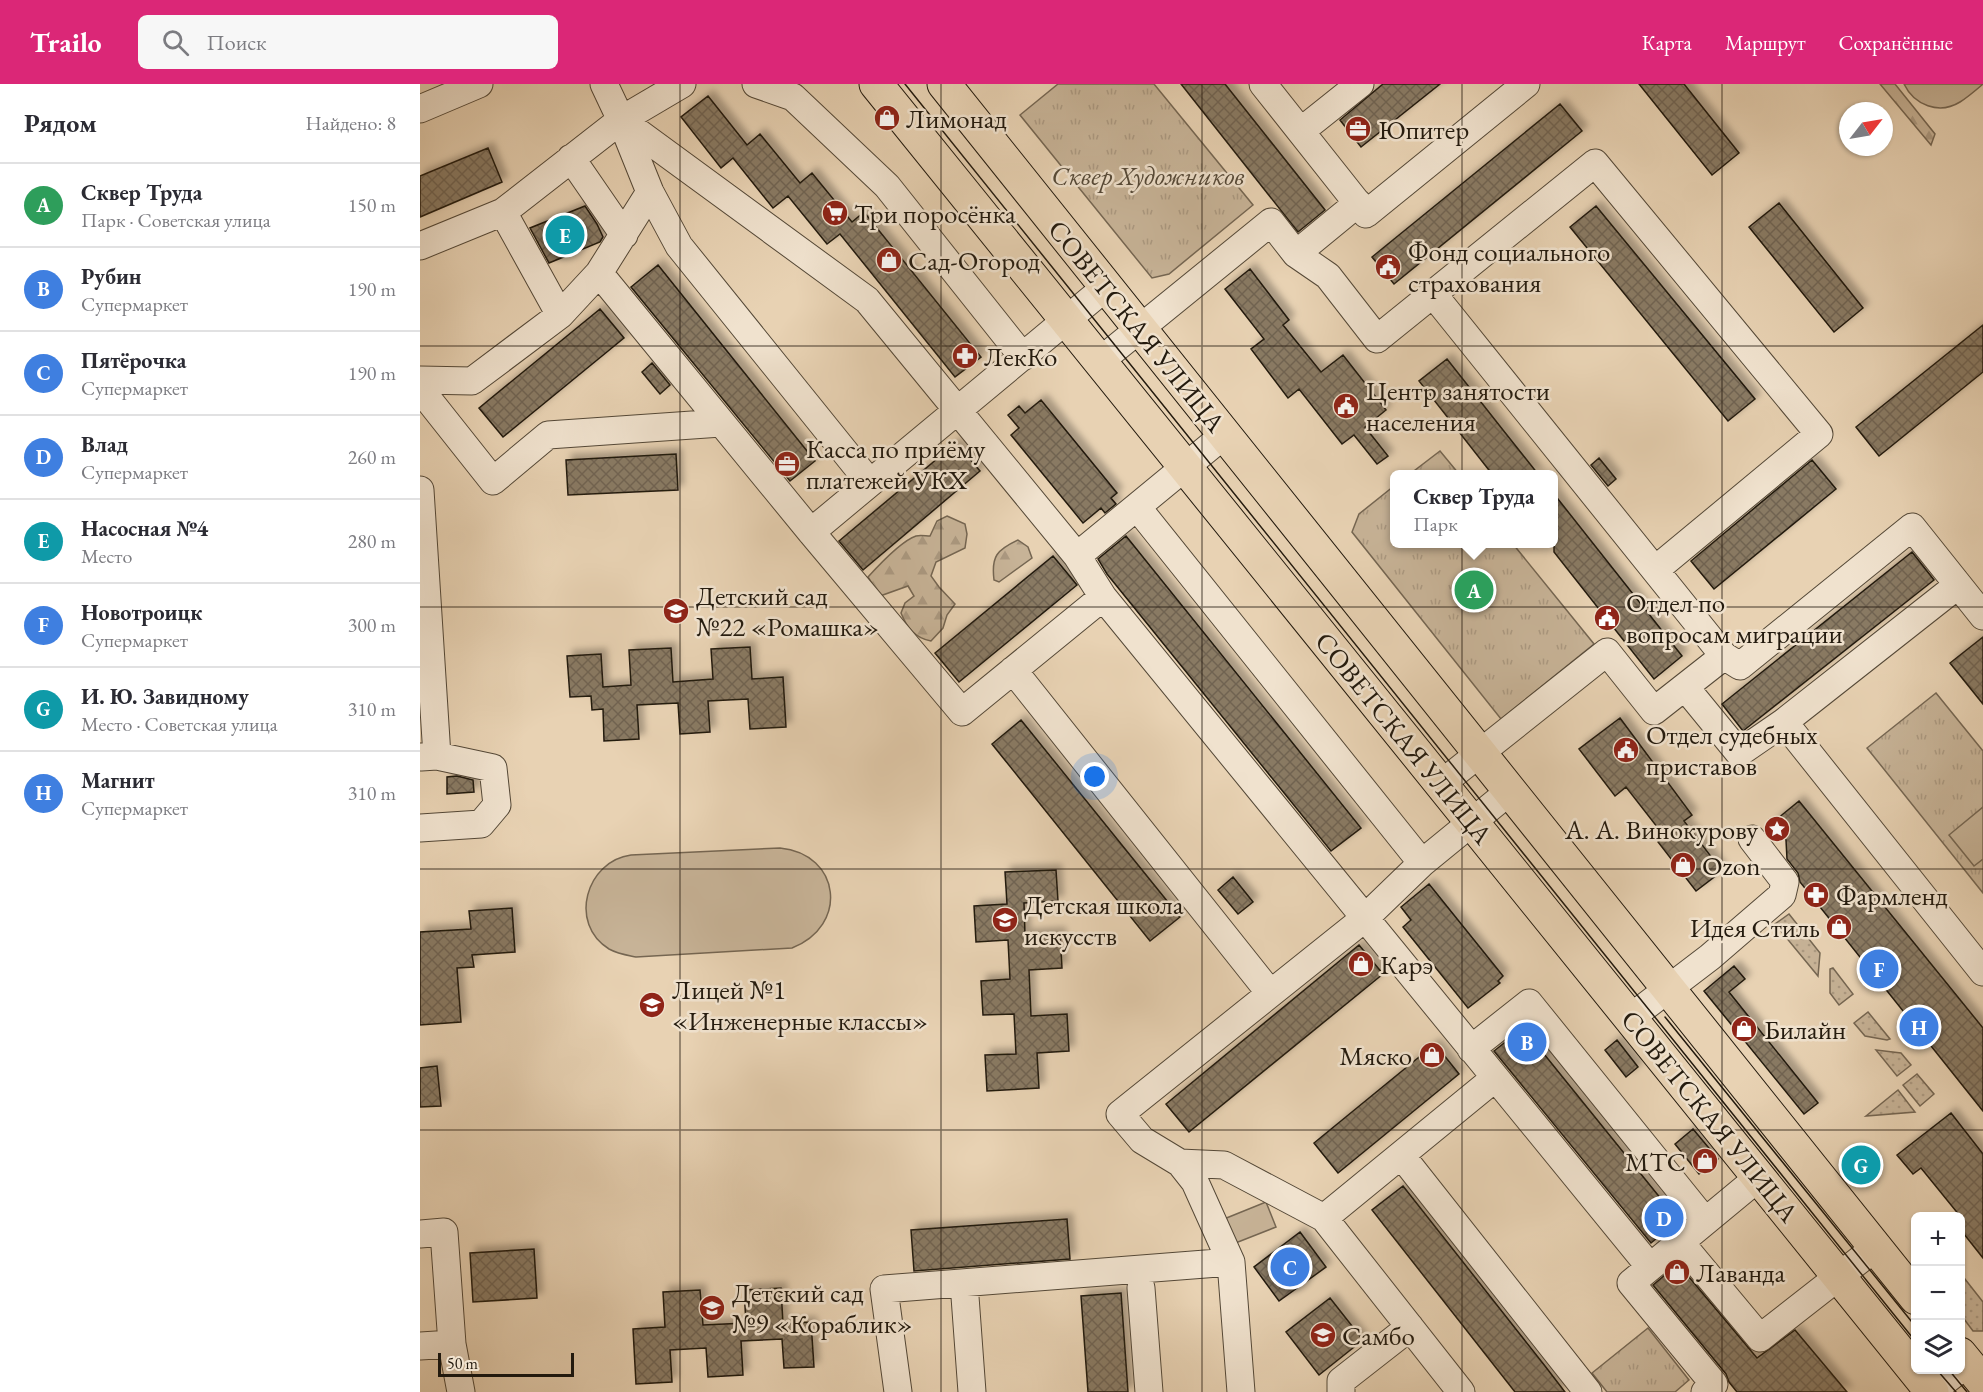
<!DOCTYPE html>
<html lang="ru">
<head>
<meta charset="utf-8">
<style>
  :root { --surface:#fff; --page:#f7f7f7; --text:#2b2b33; --muted:#7c7c81; --line:#e1e1e2; --accent:#db2777 }
  body { margin:0; font-family:"EB Garamond",serif; background:var(--page); color:var(--text) }
  .controls { position:absolute; right:18px; bottom:18px; display:grid; overflow:hidden; border-radius:9px; box-shadow:0 2px 4px #0004 }
  .controls button { width:54px; height:54px; display:grid; place-items:center; padding:0; border:0; border-bottom:2px solid var(--line); background:var(--surface); color:var(--text); font:30px sans-serif }
  .compass { position:absolute; left:1419px; top:18px; width:54px; height:54px; border-radius:50%; background:var(--surface); box-shadow:0 2px 4px #0004; rotate:59deg }
  .scale { position:absolute; left:18px; bottom:15px; width:136px; box-sizing:border-box; padding-left:6px; border:3px solid #231a0e; border-top:0; font-size:16px; line-height:21px; white-space:nowrap; color:#231a0e; -webkit-text-stroke:4px #f0e2ce; paint-order:stroke }
  .you { position:absolute; left:675px; top:693px; width:21px; height:21px; margin:-15px; border:4px solid #fff; border-radius:50%; background:#1a73e8; box-shadow:0 0 0 9px #1a73e833 }
  .badge { display:grid; place-items:center; width:39px; height:39px; border-radius:50%; background:var(--accent); color:#fff; font-size:20px; font-weight:700 }
  .pin { position:absolute; translate:-50% -50%; border:3px solid #fff; box-shadow:0 2px 6px #0006 }
  .popup { position:absolute; left:970px; top:386px; width:168px; height:78px; box-sizing:border-box; display:grid; place-content:center; border-radius:9px; background:var(--surface); filter:drop-shadow(0 2px 4px #0005); font-size:20px; white-space:nowrap; color:var(--muted) }
  .popup b { font-size:22px; color:var(--text) }
  .popup::after { content:''; position:absolute; left:50%; top:100%; margin-left:-12px; border:12px solid transparent; border-top-color:var(--surface) }
  .list { margin:0; padding:0; list-style:none }
  h2 { display:flex; justify-content:space-between; align-items:center; height:78px; margin:0; padding:0 24px; font-size:26px }
  h2 small { font-size:20px; font-weight:400; color:var(--muted) }
  .list li { display:grid; grid-template-columns:39px 1fr auto; gap:18px; align-items:center; box-sizing:border-box; height:84px; padding:0 24px; border-top:2px solid var(--line) }
  .list b { display:block; font-size:22px; white-space:nowrap }
  .list p { margin:0; font-size:20px; white-space:nowrap; color:var(--muted) }
  .list em { font-size:20px; font-style:normal; color:var(--muted) }
  .icon { flex:none; width:33px; height:33px; fill:none; stroke:currentColor; stroke-width:2; stroke-linecap:round; stroke-linejoin:round }
  .map { position:relative; flex:none; width:1563px; height:1308px; overflow:hidden }
  header { display:flex; align-items:center; gap:36px; box-sizing:border-box; height:84px; padding:0 30px; background:var(--accent); color:#fff }
  header strong { font-size:28px }
  nav { display:flex; gap:33px; margin-inline-start:auto; font-size:21px }
  .search { width:420px; height:54px; background:var(--page); display:flex; align-items:center; gap:15px; box-sizing:border-box; padding:0 21px; border-radius:9px; color:var(--muted); font-size:22px }
  main { display:flex }
  aside { flex:1; background:var(--surface) }
  .map>svg:first-child { display:block }
  .grass { fill:url(#grass-dots); stroke:#756652; stroke-width:1.5 }
  .forest { fill:url(#forest-firs); stroke:#756652; stroke-width:1.5 }
  .park { fill:url(#park-tufts); stroke:#756652; stroke-width:1.5 }
  .pitch { fill:#c7b397; stroke:#756652; stroke-width:1.5 }
  .building { fill:url(#building-cross-hatch); stroke:#231a0e; stroke-width:1.5; filter:url(#shadow) }
  .lines { fill:none; stroke-linecap:round; stroke-linejoin:round }
  .minor-casing { stroke:#544837; stroke-width:29 }
  .major-casing { stroke:#231a0e; stroke-width:35 }
  .minor { stroke:#f0e2ce; stroke-width:27 }
  .major { stroke:#e8d2b3; stroke-width:33 }
  .tram { stroke:#231a0e; stroke-width:1.5 }
  .grid { fill:none; stroke:#231a0e; stroke-width:1.5; stroke-opacity:0.55 }
  .labels { text-anchor:middle; dominant-baseline:central; stroke-width:5; stroke-linejoin:round; paint-order:stroke }
  .poi-label { font-size:27px; fill:#231a0e; stroke:#f0e2ce; text-anchor:start }
  .park-label { font-size:27px; font-style:italic; fill:#544837; stroke:#f0e2ce }
  .street-label { font-size:27px; fill:#231a0e; stroke:#f0e2ce }
</style>
</head>
<body>
<header>
<strong>Trailo</strong>
<div class="search"><svg class="icon" aria-label="search" viewBox="0 0 24 24"><circle cx="10" cy="10" r="6"/><path d="M15 15l6 6"/></svg>Поиск</div>
<nav><a>Карта</a><a>Маршрут</a><a>Сохранённые</a></nav>
</header>
<main>
<aside>
<h2>Рядом<small>Найдено: 8</small></h2>
<ul class="list">
<li><span class="badge" style="background:#2e9e5b">A</span><div><b>Сквер Труда</b><p>Парк · Советская улица</p></div><em>150 m</em></li>
<li><span class="badge" style="background:#3f7fe0">B</span><div><b>Рубин</b><p>Супермаркет</p></div><em>190 m</em></li>
<li><span class="badge" style="background:#3f7fe0">C</span><div><b>Пятёрочка</b><p>Супермаркет</p></div><em>190 m</em></li>
<li><span class="badge" style="background:#3f7fe0">D</span><div><b>Влад</b><p>Супермаркет</p></div><em>260 m</em></li>
<li><span class="badge" style="background:#0f9aa8">E</span><div><b>Насосная №4</b><p>Место</p></div><em>280 m</em></li>
<li><span class="badge" style="background:#3f7fe0">F</span><div><b>Новотроицк</b><p>Супермаркет</p></div><em>300 m</em></li>
<li><span class="badge" style="background:#0f9aa8">G</span><div><b>И. Ю. Завидному</b><p>Место · Советская улица</p></div><em>310 m</em></li>
<li><span class="badge" style="background:#3f7fe0">H</span><div><b>Магнит</b><p>Супермаркет</p></div><em>310 m</em></li>
</ul>
</aside>
<div class="map">
<svg width="1563" height="1308" viewBox="0 0 1563 1308">
  <defs>
    <pattern id="grass-dots" width="8" height="8" patternUnits="userSpaceOnUse" patternTransform="scale(1.5)"><rect width="8" height="8" fill="#c7b397"/><path d="M2 2h.1M6 6h.1" fill="none" stroke="#ab9981" stroke-width="1.8" stroke-linecap="round"/></pattern>
    <pattern id="forest-firs" width="22" height="20" patternUnits="userSpaceOnUse" patternTransform="scale(1.5)"><rect width="22" height="20" fill="#c7b397"/><path d="M5 1l3.5 6h-7zM16 11l3.5 6h-7z" fill="#ab9981"/></pattern>
    <pattern id="park-tufts" width="24" height="20" patternUnits="userSpaceOnUse" patternTransform="scale(1.5)"><rect width="24" height="20" fill="#c7b397"/><path d="M3 7l-1-3M5 7V3M7 7l1-3M15 17l-1-3M17 17v-4M19 17l1-3" fill="none" stroke="#ab9981"/></pattern>
    <pattern id="building-cross-hatch" width="8" height="8" patternUnits="userSpaceOnUse" patternTransform="scale(1.5)"><rect width="8" height="8" fill="#897a64"/><path d="M0 0l8 8M0 8l8-8" fill="none" stroke="#706351"/></pattern>
    <filter id="shadow"><feDropShadow dx="5.5" dy="-5.5" stdDeviation="3" flood-color="#0004"/></filter>
  </defs>
  <rect width="100%" height="100%" fill="#e8d2b3"/>
  <filter id="stains"><feTurbulence type="fractalNoise" baseFrequency=".00333" numOctaves="4"/><feColorMatrix values="0 0 0 0 .2 0 0 0 0 .09 0 0 0 0 .02 0 0 0 .5 -.17"/></filter>
  <radialGradient id="worn" r=".72"><stop offset=".6" stop-color="#630" stop-opacity="0"/><stop offset="1" stop-color="#630" stop-opacity=".3"/></radialGradient>
  <path class="grass" d="M1369,830l31,39 -2,23 -43,-52z
    M1413,884l20,26 -14,11 -9,-12v-24z
    M1448,928l22,27 -3,1 -22,-4 -11,-13z
    M1456,966l25,3 10,12 -14,11z
    M1497,990l17,20 -14,12 -17,-21z
    M1478,1006l17,22 -49,4z
    M1541,1190l22,28v29h-10l-12,-16z"/>
  <path class="forest" d="M1460,0h15l40,50 -4,11z
    M527,432l18,8 2,10 -2,14 -29,14 -5,14 8,11 16,17 -8,11 -4,13 -12,13c-16,-3 -24,-13 -30,-28l4,-10 9,-7 -6,-10 -28,10 -12,-19c10,-11 33,-36 48,-41 4,-1 10,0 14,0l7,-15z
    M598,456l10,7 4,11 -33,24 -5,-2c-3,-24 3,-30 24,-40z"/>
  <path class="park" d="M638,0h96l99,121 -84,69 -17,4 -132,-163z
    M1020,367l19,23h-49z
    M974,402v58h119l81,100 -93,75 -149,-187 7,-18z
    M1516,609l47,58v142l-116,-145z
    M1228,1244l41,52 -14,12h-68l-15,-19z"/>
  <path class="pitch" d="M1484,0h79c-7,6 -15,13 -23,18 -21,13 -46,3 -56,-18z
    M1563,723v52l-9,7 -25,-31z
    M360,764c61,6 69,78 12,100l-156,9c-10,-2 -18,-3 -27,-8 -41,-25 -23,-88 22,-94z
    M846,1118l10,25 -43,17 -9,-25z"/>
  <path class="building" d="M761,0h44l100,126 -27,22z
    M963,0h57l-79,63 -21,-27z
    M1219,0h45l55,69 -27,22z
    M288,12l39,49 13,-11 40,49 12,-10 40,49 12,-10 117,145 -26,20 -115,-143 -13,10 -39,-48 -15,12 -40,-50 -12,10 -40,-51z
    M1140,20l22,27 -188,153 -22,-27z
    M68,64l14,34 -82,35v-41z
    M1359,119l84,105 -29,24 -85,-105z
    M165,122l12,18 6,13 -3,5 -51,21 -19,-35z
    M1176,122l159,193 -27,22 -158,-194z
    M238,181l157,196 -25,20 -159,-194z
    M830,185l39,51 -6,5 38,47 22,-17 43,55 -21,17 23,29 -11,8 -23,-29 -12,9 -43,-55 -11,9 -37,-49 13,-10 -39,-50z
    M180,225l24,29 -121,99 -24,-29z
    M1563,241v47l-104,84 -23,-29z
    M1027,275l56,71 35,44h-46l-73,-93z
    M232,279l18,22 -10,9 -18,-22z
    M621,316l76,93 -6,5 5,6 -11,9 -4,-5 -18,15 -72,-88 8,-7 -11,-13 11,-9 6,7z
    M536,359l24,28 -117,99 -24,-29z
    M256,370l2,36 -110,5 -2,-35z
    M1179,374l17,21 -8,7 -17,-21z
    M1392,376l24,29 -122,100 -23,-28z
    M1134,410l128,162 -28,23 -100,-127z
    M706,452l235,292 -30,23 -224,-277 -9,-15z
    M1492,468l22,28 -191,151 -21,-27z
    M633,472l24,29 -118,97 -24,-29z
    M1563,553v67l-33,-41z
    M330,563l2,32 31,-2 3,50 -36,2 -2,-30 -40,2 2,31 -30,2 -2,-31 -41,2 2,34 -35,2 -1,-32 -11,1 -1,-14 -21,1 -3,-41 34,-2 2,33 28,-2 -2,-35 42,-2 2,34 40,-3 -2,-30z
    M1200,634l72,97 -8,6 38,50 -26,20 -38,-49 7,-5 -39,-50 -11,9 -36,-47z
    M601,636l159,197 -30,24 -158,-197z
    M37,692l16,4 1,12 -27,2v-17z
    M1379,717l184,227v83l-183,-229 -2,-9 -11,-14 -1,-19 -14,-17z
    M636,786l2,31 -34,2 1,32 35,-2 2,35 -33,2 2,46 36,-2 2,37 -32,2 2,35 -52,3 -2,-36 31,-1 -2,-40 -31,1 -2,-34 29,-2 -2,-39 -32,2 -2,-36 33,-2 -2,-32z
    M813,793l20,25 -15,12 -20,-24z
    M1009,800l74,92 -5,5 2,2 -32,25 -65,-81 8,-7 -10,-13z
    M92,824l3,44 -43,3 2,12 -17,1 4,54 -41,3v-93l51,-3 -2,-18z
    M939,861l24,29 -194,158 -23,-28z
    M1314,882l11,13 -16,13 89,111 -14,11 -100,-123z
    M1103,944l155,192 -27,23 -157,-192z
    M1197,956l21,27 -12,10 -21,-27z
    M1015,960l24,30 -121,99 -24,-30z
    M17,982l4,40 -21,1v-39z
    M1531,1029l32,41v104l-23,-29v-13l-39,-48 -8,6 -16,-19z
    M1273,1045l25,30 -19,15 -24,-30z
    M983,1102l142,180 20,26h-50l-143,-182z
    M647,1135l3,40 -156,12 -3,-41z
    M880,1148l26,35 -47,34 -25,-34z
    M114,1165l3,49 -64,4 -3,-49z
    M1258,1180l79,94 38,-28 52,62h-110l-8,-10 -3,-8 -73,-89z
    M361,1204l2,36 28,-2 3,45 -30,1 -2,-29 -41,2 2,34 -35,2 -2,-29 -36,2 2,32 -36,2 -3,-55 32,-2 -2,-35 37,-2 3,35 43,-2 -2,-33z
    M701,1209l7,99h-40l-7,-96z
    M910,1214l33,42 -44,35 -33,-43z"/>
  <g class="lines">
    <g class="minor-casing">
      <path id="minor" d="M184,0l17,36 29,72 29,54 191,237
        M336,0l37,13 94,89 136,171
        M843,0l103,130 160,-130
        M0,25l59,-25
        M201,36l246,180 210,256 26,41 547,670
        M881,47l59,-47
        M151,74l53,77
        M83,128l57,103
        M0,162l83,-34 118,-92 61,-36
        M876,170l32,22 49,63 218,-176 224,271 -164,136
        M179,189l212,259 151,180 141,-115
        M1013,210l291,362 16,10 172,-139 71,89
        M680,277l171,-139 25,32 62,-51
        M0,296l52,1 88,-66 39,-42 51,-81
        M0,305l73,92 55,-46 173,-12
        M0,406l17,266
        M717,423l285,356
        M391,448l295,-245
        M657,472l147,-121
        M1538,501l-174,137 199,250
        M593,586l257,323
        M1265,603l54,66 45,-31
        M1021,700l166,-132 47,59 70,-55
        M0,744l61,-4 16,-19 -4,-37 -56,-12 -16,1
        M1210,934l80,-61 72,-62 3,-13 -33,-43
        M1051,965l58,-46 176,218
        M981,1071l187,237
        M760,1079l44,2 100,53 137,174
        M904,1134l171,-140
        M0,1150l24,-2 8,112 9,48
        M1260,1158l80,96 115,-90
        M544,1199l8,109
        M721,1204l8,104
        M0,1262l32,-2
        M478,1308l-14,-103 347,-27
        M821,1308l-10,-130 -36,-80 -15,-19 -38,-23 -22,-26 245,-196 57,-55 88,-72
        M921,1308v-11l69,-54
        M1285,1308l9,-8 -83,-101 128,-106
        M1511,1308l28,-22"/>
    </g>
    <g class="major-casing">
      <path id="major" d="M456,0l1056,1308
        M524,0l972,1214
        M1540,1270l23,28"/>
    </g>
    <use href="#minor" class="minor"/>
    <use href="#major" class="major"/>
    <path class="tram" d="M485,0l1011,1258
      M1245,933l251,310
      M1517,1286l19,22
      M1529,1286l18,22"/>
  </g>
  <path class="grid" d="M260,0v1308M521,0v1308M782,0v1308M1042,0v1308M1302,0v1308M0,262h1563M0,523h1563M0,785h1563M0,1046h1563"/>
  <defs>
    <g id="shop-disc" transform="scale(1.35)"><circle r="9.5" fill="#8f2418" stroke="#f0e2ce"/><path d="M-5-2.5h2.3a2.7 3.5 0 0 1 5.4 0H5L5.5 6h-11ZM-1.5-2.5h3a1.5 2.3 0 0 0-3 0Z" fill="#fff"/></g>
    <g id="office-disc" transform="scale(1.35)"><circle r="9.5" fill="#8f2418" stroke="#f0e2ce"/><path d="M-6-3h4V-5.5h4V-3h4V5H-6ZM-1-4.5V-3h2v-1.5ZM-6 0V1H6V0Z" fill="#fff"/></g>
    <g id="supermarket-disc" transform="scale(1.35)"><circle r="9.5" fill="#8f2418" stroke="#f0e2ce"/><path d="M-6-5.5h2.5l.6 2H6L4.5 2H-2.5L-4.4-4H-6ZM-1.5 3.2a1.3 1.3 0 1 0 .1 0ZM3 3.2a1.3 1.3 0 1 0 .1 0Z" fill="#fff"/></g>
    <g id="civic-disc" transform="scale(1.35)"><circle r="9.5" fill="#8f2418" stroke="#f0e2ce"/><path d="M-.6-6.5H3V-4.5H.6V-3L4-1V1h2V6H-6V1h2V-1L-.6-3ZM-1.2 2.5V6h2.4V2.5Z" fill="#fff"/></g>
    <g id="pharmacy-disc" transform="scale(1.35)"><circle r="9.5" fill="#8f2418" stroke="#f0e2ce"/><path d="M-2-6h4v4h4v4h-4v4h-4v-4h-4v-4h4Z" fill="#fff"/></g>
    <g id="school-disc" transform="scale(1.35)"><circle r="9.5" fill="#8f2418" stroke="#f0e2ce"/><path d="M0-5L7-2L0 1L-7-2ZM-4 1L0 2.5L4 1V4Q0 6-4 4Z" fill="#fff"/></g>
    <g id="sight-disc" transform="scale(1.35)"><circle r="9.5" fill="#8f2418" stroke="#f0e2ce"/><path d="M0-6L1.8-2.2L6-1.7L2.9 1.2L3.7 5.4L0 3.3L-3.7 5.4L-2.9 1.2L-6-1.7L-1.8-2.2Z" fill="#fff"/></g>
  </defs>
  <g fill-rule="evenodd">
    <use href="#shop-disc" x="467" y="34"/>
    <use href="#office-disc" x="938" y="45"/>
    <use href="#supermarket-disc" x="415" y="129"/>
    <use href="#shop-disc" x="469" y="176"/>
    <use href="#civic-disc" x="968" y="183"/>
    <use href="#pharmacy-disc" x="545" y="272"/>
    <use href="#civic-disc" x="926" y="322"/>
    <use href="#office-disc" x="367" y="380"/>
    <use href="#school-disc" x="256" y="527"/>
    <use href="#civic-disc" x="1187" y="534"/>
    <use href="#civic-disc" x="1206" y="666"/>
    <use href="#sight-disc" x="1357" y="745"/>
    <use href="#shop-disc" x="1263" y="781"/>
    <use href="#pharmacy-disc" x="1396" y="811"/>
    <use href="#school-disc" x="585" y="836"/>
    <use href="#shop-disc" x="1419" y="843"/>
    <use href="#shop-disc" x="941" y="880"/>
    <use href="#school-disc" x="232" y="921"/>
    <use href="#shop-disc" x="1324" y="945"/>
    <use href="#shop-disc" x="1012" y="971"/>
    <use href="#shop-disc" x="1285" y="1077"/>
    <use href="#shop-disc" x="1257" y="1188"/>
    <use href="#school-disc" x="292" y="1224"/>
    <use href="#school-disc" x="903" y="1251"/>
  </g>
  <g class="labels">
    <g class="poi-label">
      <text x="486" y="34">Лимонад</text>
      <text x="958" y="45">Юпитер</text>
      <text x="434" y="129">Три поросёнка</text>
      <text x="988" y="167">Фонд социального<tspan x="988" dy="31">страхования</tspan></text>
      <text x="488" y="176">Сад-Огород</text>
      <text x="564" y="272">ЛекКо</text>
      <text x="946" y="306">Центр занятости<tspan x="946" dy="31">населения</tspan></text>
      <text x="386" y="364">Касса по приёму<tspan x="386" dy="31">платежей УКХ</tspan></text>
      <text x="276" y="511">Детский сад<tspan x="276" dy="31">№22 «Ромашка»</tspan></text>
      <text x="1206" y="518">Отдел по<tspan x="1206" dy="31">вопросам миграции</tspan></text>
      <text x="1226" y="650">Отдел судебных<tspan x="1226" dy="31">приставов</tspan></text>
      <text x="1338" y="745" text-anchor="end">А. А. Винокурову</text>
      <text x="1282" y="781">Ozon</text>
      <text x="1416" y="811">Фармленд</text>
      <text x="604" y="820">Детская школа<tspan x="604" dy="31">искусств</tspan></text>
      <text x="1400" y="843" text-anchor="end">Идея Стиль</text>
      <text x="960" y="880">Карэ</text>
      <text x="252" y="905">Лицей №1<tspan x="252" dy="31">«Инженерные классы»</tspan></text>
      <text x="1344" y="945">Билайн</text>
      <text x="992" y="971" text-anchor="end">Мяско</text>
      <text x="1266" y="1077" text-anchor="end">МТС</text>
      <text x="1276" y="1188">Лаванда</text>
      <text x="312" y="1208">Детский сад<tspan x="312" dy="31">№9 «Кораблик»</tspan></text>
      <text x="922" y="1251">Самбо</text>
    </g>
    <g class="park-label">
      <text x="728" y="91">Сквер Художников</text>
    </g>
    <g class="street-label">
      <text transform="translate(717 242) rotate(51)">СОВЕТСКАЯ УЛИЦА</text>
      <text transform="translate(984 654) rotate(51)">СОВЕТСКАЯ УЛИЦА</text>
      <text transform="translate(1290 1032) rotate(51)">СОВЕТСКАЯ УЛИЦА</text>
    </g>
  </g>
  <rect width="100%" height="100%" filter="url(#stains)"/>
  <rect width="100%" height="100%" fill="url(#worn)"/>
</svg>
<div class="controls">
<button>+</button>
<button>−</button>
<button><svg class="icon" aria-label="layers" viewBox="0 0 24 24"><path d="M12 4l9 5-9 5-9-5zM3 14l9 5 9-5"/></svg></button>
</div>
<svg class="compass" viewBox="-18 -18 36 36"><path d="M0-13l5 13h-10z" fill="#e53935"/><path d="M0 13l5-13h-10z" fill="#7c7c81"/></svg>
<div class="scale">50 m</div>
<div class="you"></div>
<div class="pin badge" style="left:1054px;top:506px;background:#2e9e5b">A</div>
<div class="popup"><b>Сквер Труда</b>Парк</div>
<div class="pin badge" style="left:1107px;top:958px;background:#3f7fe0">B</div>
<div class="pin badge" style="left:870px;top:1183px;background:#3f7fe0">C</div>
<div class="pin badge" style="left:1244px;top:1134px;background:#3f7fe0">D</div>
<div class="pin badge" style="left:145px;top:151px;background:#0f9aa8">E</div>
<div class="pin badge" style="left:1459px;top:885px;background:#3f7fe0">F</div>
<div class="pin badge" style="left:1441px;top:1081px;background:#0f9aa8">G</div>
<div class="pin badge" style="left:1499px;top:943px;background:#3f7fe0">H</div>
</div>
</main>
</body>
</html>
